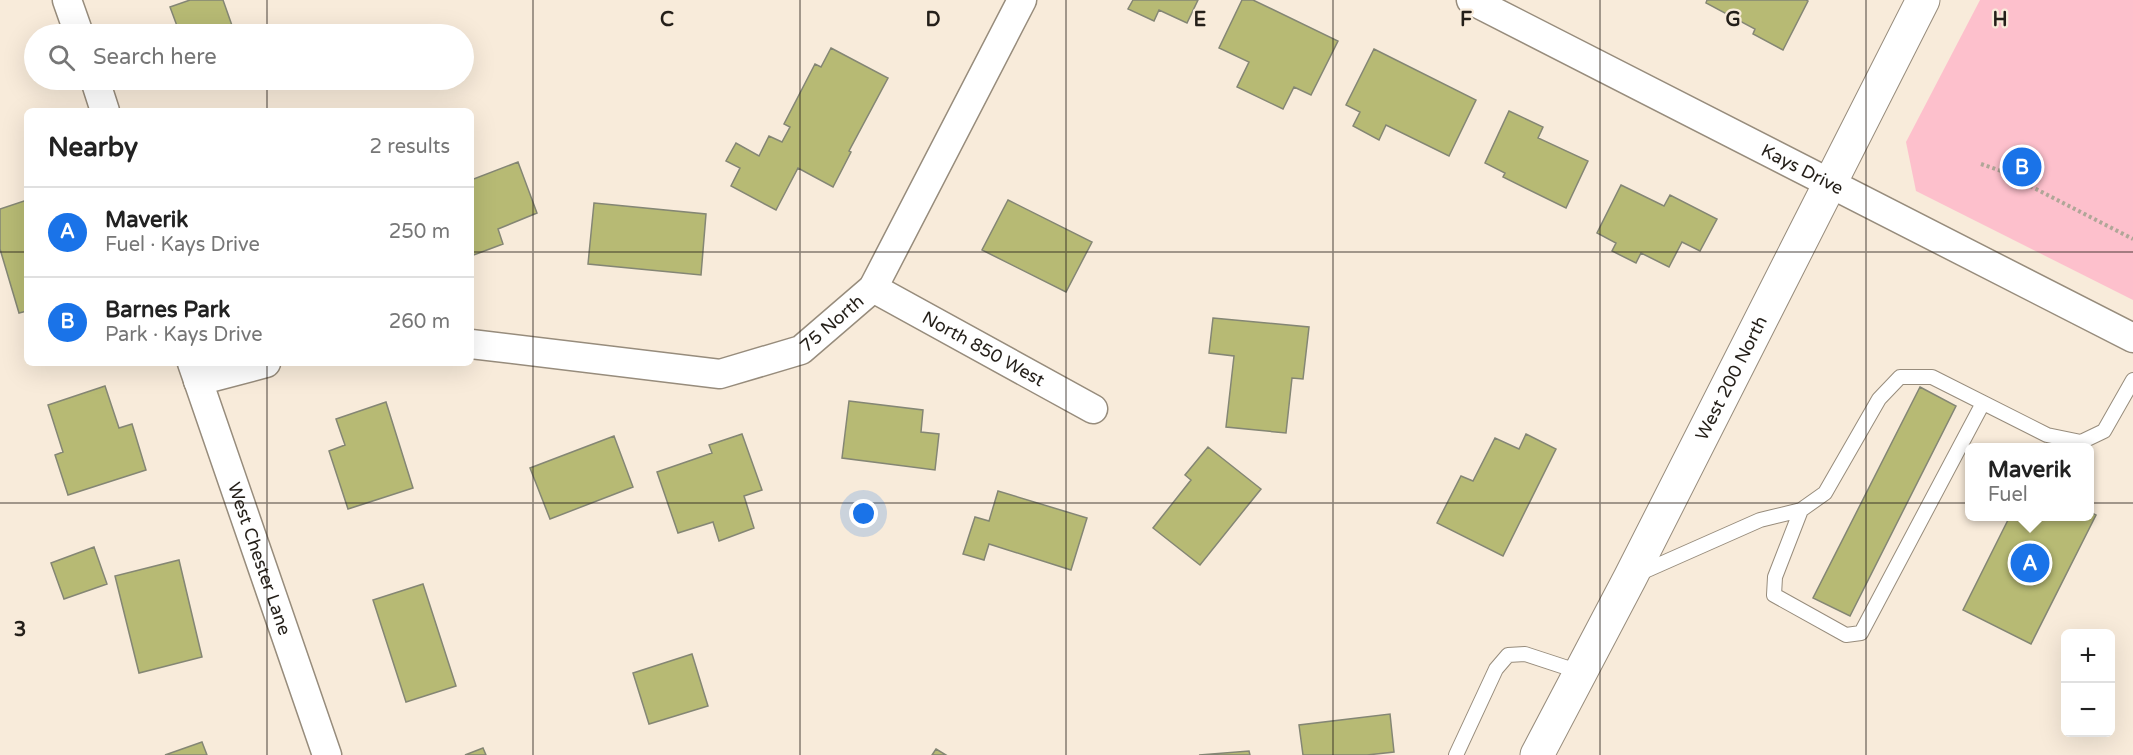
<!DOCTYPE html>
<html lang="en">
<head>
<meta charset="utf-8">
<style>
  :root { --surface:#fff; --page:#f2f2f2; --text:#222; --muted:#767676; --line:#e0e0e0; --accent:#1a73e8 }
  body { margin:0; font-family:"Varela Round",sans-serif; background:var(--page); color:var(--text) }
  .controls { position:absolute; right:18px; bottom:18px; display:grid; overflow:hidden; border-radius:9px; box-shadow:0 6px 24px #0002 }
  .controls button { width:54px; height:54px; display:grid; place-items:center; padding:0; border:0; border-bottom:2px solid var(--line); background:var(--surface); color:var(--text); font:30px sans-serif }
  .you { position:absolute; left:864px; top:514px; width:21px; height:21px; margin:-15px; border:4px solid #fff; border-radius:50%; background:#1a73e8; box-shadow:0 0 0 9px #1a73e833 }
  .badge { display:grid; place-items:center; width:39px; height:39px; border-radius:50%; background:var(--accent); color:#fff; font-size:20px; font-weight:700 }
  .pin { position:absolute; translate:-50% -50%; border:3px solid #fff; box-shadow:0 2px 6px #0006 }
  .popup { position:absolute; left:1965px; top:443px; width:129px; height:78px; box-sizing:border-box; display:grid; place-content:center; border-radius:9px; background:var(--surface); filter:drop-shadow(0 2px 4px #0005); font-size:20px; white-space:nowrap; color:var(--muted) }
  .popup b { font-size:22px; color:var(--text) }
  .popup::after { content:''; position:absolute; left:50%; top:100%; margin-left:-12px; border:12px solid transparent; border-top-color:var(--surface) }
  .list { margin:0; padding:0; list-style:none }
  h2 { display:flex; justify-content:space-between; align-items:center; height:78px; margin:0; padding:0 24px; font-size:26px }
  h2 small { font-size:20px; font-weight:400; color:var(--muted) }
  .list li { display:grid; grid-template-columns:39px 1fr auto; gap:18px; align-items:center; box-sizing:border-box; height:90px; padding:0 24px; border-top:2px solid var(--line) }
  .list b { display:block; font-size:22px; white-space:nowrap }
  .list p { margin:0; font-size:20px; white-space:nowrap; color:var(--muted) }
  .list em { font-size:20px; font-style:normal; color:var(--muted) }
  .icon { flex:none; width:33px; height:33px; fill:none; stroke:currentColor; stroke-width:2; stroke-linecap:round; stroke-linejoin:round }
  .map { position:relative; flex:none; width:2133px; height:755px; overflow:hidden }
  .search { position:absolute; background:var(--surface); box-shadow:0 6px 24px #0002; left:24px; top:24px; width:450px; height:66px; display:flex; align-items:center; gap:15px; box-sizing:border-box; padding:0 21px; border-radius:33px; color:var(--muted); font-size:22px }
  .panel { position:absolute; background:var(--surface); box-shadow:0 6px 24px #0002; left:24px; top:108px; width:450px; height:258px; border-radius:9px }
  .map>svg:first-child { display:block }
  .green { fill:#fdc0cc }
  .building { fill:#b7ba74; stroke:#848674; stroke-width:1.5 }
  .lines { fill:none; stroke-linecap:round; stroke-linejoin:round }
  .lane-casing { stroke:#978c7c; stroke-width:16 }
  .street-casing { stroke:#978c7c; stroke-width:31 }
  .primary-casing { stroke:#978c7c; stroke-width:35 }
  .path { stroke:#b0a698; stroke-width:4; stroke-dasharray:3 3; stroke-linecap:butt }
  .lane { stroke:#fff; stroke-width:14 }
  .street { stroke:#fff; stroke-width:28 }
  .primary { stroke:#fff; stroke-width:33 }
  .grid { fill:none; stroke:#241f19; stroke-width:1.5; stroke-opacity:0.55 }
  .labels { text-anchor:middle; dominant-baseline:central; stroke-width:4.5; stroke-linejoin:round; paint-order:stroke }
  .street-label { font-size:18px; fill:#241f19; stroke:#f8ebda }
  .grid-label { font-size:20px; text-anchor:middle; font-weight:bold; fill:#241f19; stroke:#f8ebda; stroke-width:4.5; stroke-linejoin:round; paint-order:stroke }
</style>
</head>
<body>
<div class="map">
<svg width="2133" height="755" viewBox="0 0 2133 755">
  <rect width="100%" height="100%" fill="#f8ebda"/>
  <path class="green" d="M1980,0h153v300l-217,-109 -10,-49z"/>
  <path class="building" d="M190,0h33l12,34h-55l-10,-27z
    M1133,0h65l-11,23 -28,-13 -5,11 -26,-12z
    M1242,0h11l85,41 -27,54 -17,-8 -11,22 -46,-22 12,-25 -30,-14z
    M1707,0h99l2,1 -25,49 -30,-16 2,-5 -49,-26z
    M831,48l57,30 -39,73 2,1 -18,35 -35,-19 -22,42 -45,-24 9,-18 -14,-7 10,-18 23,13 10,-20 13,6 8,-15 -6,-3 31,-60 6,3z
    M1374,49l102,51 -27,56 -63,-31 -7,15 -26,-14 7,-14 -14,-7z
    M184,80h30l-27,9z
    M1509,111l34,16 -5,11 50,23 -22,47 -63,-31 2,-4 -20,-10z
    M518,162l19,51 -39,16 5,15 -32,12v-76z
    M1621,185l43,21 6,-11 47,24 -17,32 -18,-9 -13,25 -28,-14 -5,10 -24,-12 4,-8 -19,-10z
    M27,200v111l-8,2 -19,-64v-40z
    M1008,200l84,42 -26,50 -84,-42z
    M594,203l112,11 -5,61 -113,-11z
    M1213,318l96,9 -6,52 -11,-1 -6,55 -60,-6 8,-71 -25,-3z
    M105,386l14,42 13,-4 14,46 -78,25 -13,-40 8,-3 -15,-47z
    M1920,387l36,19 -106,210 -37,-18z
    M849,401l74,9 -2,22 18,2 -4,36 -93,-12z
    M386,402l27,86 -65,21 -19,-58 16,-6 -9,-26z
    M742,434l20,56 -18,6 10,32 -35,13 -6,-19 -35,11 -21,-61 55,-19 -3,-8z
    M1526,434l30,15 -53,107 -66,-33 24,-47 12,5 22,-43 24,11z
    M614,436l19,51 -83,32 -20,-51z
    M1208,447l53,42 -61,76 -47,-37 38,-48 -6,-5z
    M998,491l89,27 -16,52 -82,-26 -5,16 -21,-6 12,-37 14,4z
    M2090,512l6,3 -65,129 -68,-34 47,-94h80z
    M94,547l13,37 -43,15 -13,-36z
    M179,560l23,97 -63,16 -24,-97z
    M423,584l33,102 -50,16 -33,-102z
    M692,654l16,52 -59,18 -16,-51z
    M1390,714l4,38 -27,3h-64l-4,-30z
    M202,742l5,13h-42z
    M483,748l3,7h-21z
    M936,749l10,6h-14z
    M1249,751l1,4h-51z"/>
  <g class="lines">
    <g class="lane-casing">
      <path id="lane" d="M1801,510l-26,67 -1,18 72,40 15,-2 122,-230
        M1638,574l122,-54 41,-10 24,-17 54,-94 21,-22h32l115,58 34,7 23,-11 29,-51
        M1456,755l40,-86 12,-14 17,-1 55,18"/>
    </g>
    <g class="street-casing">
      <g id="street">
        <path d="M67,0l12,34"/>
        <path id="s1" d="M1471,0l662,338"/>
        <path d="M95,80l10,31"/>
        <path id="s2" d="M873,288l220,121"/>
        <path id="s3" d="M471,344l249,30 81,-24 72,-62 149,-288"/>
        <path id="s4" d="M192,363l135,392"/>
        <path d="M198,381l68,-18"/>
      </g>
    </g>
    <g class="primary-casing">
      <g id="primary">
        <path id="s5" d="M1537,755l93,-177 293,-578"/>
      </g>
    </g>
    <path class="path" d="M1981,164l20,7 132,68"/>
    <use href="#lane" class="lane"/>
    <use href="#street" class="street"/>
    <use href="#primary" class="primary"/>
  </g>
  <path class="grid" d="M267,0v34M533,0v755M800,0v755M1066,0v755M1333,0v755M1600,0v755M1866,0v755M267,80v31M0,252h27M471,252h1662M267,363v392M0,503h2133"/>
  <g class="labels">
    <g class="street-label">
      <text stroke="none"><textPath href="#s1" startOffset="372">Kays Drive</textPath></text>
      <text stroke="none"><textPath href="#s3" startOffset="376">75 North</textPath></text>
      <text stroke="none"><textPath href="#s2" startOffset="126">North 850 West</textPath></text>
      <text stroke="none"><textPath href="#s5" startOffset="424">West 200 North</textPath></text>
      <text stroke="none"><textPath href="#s4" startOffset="207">West Chester Lane</textPath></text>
    </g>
  </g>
  <g class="grid-label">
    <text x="667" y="26">C</text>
    <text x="933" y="26">D</text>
    <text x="1200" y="26">E</text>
    <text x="1466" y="26">F</text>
    <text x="1733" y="26">G</text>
    <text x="2000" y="26">H</text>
    <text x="20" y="636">3</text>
  </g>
</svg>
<div class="controls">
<button>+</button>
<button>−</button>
</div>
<div class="you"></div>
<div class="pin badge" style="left:2030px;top:563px">A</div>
<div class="popup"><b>Maverik</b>Fuel</div>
<div class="pin badge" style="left:2022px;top:167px">B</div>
<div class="search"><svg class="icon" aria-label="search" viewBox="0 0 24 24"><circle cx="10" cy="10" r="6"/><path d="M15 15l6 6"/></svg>Search here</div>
<section class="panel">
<h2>Nearby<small>2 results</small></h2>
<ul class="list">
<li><span class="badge">A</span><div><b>Maverik</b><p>Fuel · Kays Drive</p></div><em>250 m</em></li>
<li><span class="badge">B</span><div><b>Barnes Park</b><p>Park · Kays Drive</p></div><em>260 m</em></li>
</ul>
</section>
</div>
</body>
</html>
